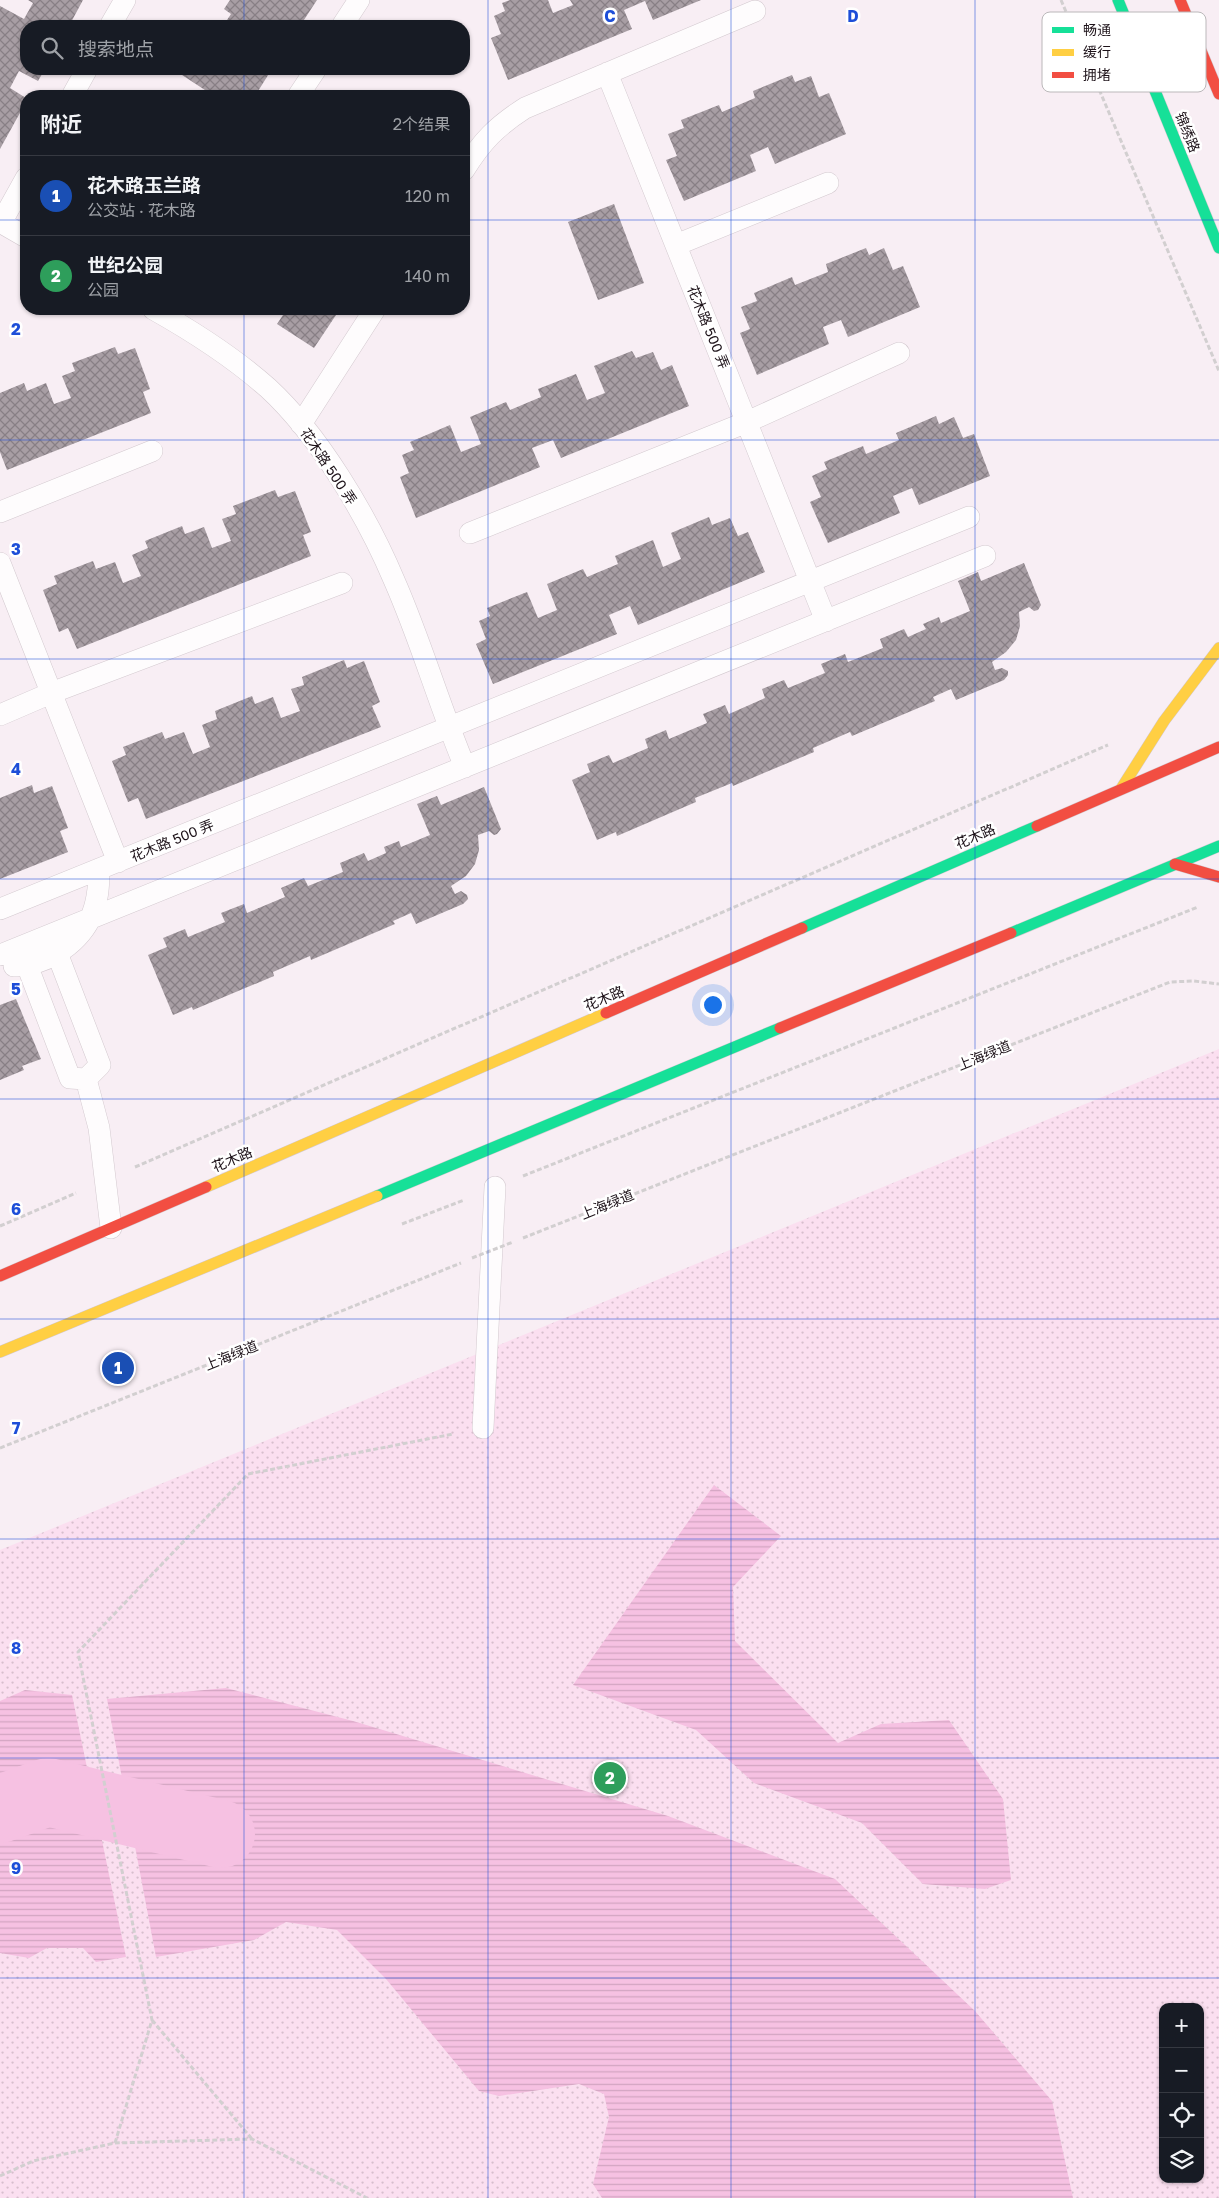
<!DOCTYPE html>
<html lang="zh">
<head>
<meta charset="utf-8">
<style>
  :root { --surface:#171b24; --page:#20242c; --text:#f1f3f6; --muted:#9ea1a6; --line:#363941; --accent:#b4b0b5 }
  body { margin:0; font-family:"Golos Text","Noto Sans SC",sans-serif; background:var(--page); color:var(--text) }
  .controls { position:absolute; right:15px; bottom:15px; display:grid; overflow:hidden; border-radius:10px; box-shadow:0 1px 4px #0004 }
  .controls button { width:45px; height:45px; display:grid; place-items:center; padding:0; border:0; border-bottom:1px solid var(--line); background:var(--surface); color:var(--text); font:25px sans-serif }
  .you { position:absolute; left:712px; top:1004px; width:18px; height:18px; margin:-12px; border:4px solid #fff; border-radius:50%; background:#1a73e8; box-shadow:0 0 0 8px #1a73e833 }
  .badge { display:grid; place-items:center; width:32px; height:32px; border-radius:50%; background:var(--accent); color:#fff; font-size:16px; font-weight:700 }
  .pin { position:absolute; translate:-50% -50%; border:2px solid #fff; box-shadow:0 1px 5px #0006 }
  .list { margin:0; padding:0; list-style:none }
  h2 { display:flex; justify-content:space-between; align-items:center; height:65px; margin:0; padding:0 20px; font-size:21px }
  h2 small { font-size:16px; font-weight:400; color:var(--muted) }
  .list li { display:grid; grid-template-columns:32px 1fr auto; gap:15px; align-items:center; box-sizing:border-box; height:80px; padding:0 20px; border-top:1px solid var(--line) }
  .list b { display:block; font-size:19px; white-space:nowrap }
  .list p { margin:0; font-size:16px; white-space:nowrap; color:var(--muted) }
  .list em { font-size:16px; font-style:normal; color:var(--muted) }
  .icon { flex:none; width:28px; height:28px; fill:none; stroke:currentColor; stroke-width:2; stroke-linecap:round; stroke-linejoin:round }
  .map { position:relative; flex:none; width:1219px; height:2198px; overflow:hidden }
  .search { position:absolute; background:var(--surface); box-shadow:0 1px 4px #0004; left:20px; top:20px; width:450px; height:55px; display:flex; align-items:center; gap:12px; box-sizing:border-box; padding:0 18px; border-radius:20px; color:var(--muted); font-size:19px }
  .panel { position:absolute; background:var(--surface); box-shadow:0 1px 4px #0004; left:20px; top:90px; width:450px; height:225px; border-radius:20px }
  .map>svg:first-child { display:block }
  .park { fill:url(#park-dots); fill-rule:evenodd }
  .water { fill:url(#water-rules) }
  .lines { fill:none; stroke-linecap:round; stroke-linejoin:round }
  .river { stroke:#f6c1e2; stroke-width:68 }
  .building { fill:url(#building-cross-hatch) }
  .lane-casing { stroke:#d3c9cf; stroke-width:22 }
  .fast-casing { stroke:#d3c9cf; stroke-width:12 }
  .slow-casing { stroke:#d3c9cf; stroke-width:12 }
  .jam-casing { stroke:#d3c9cf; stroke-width:12 }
  .path { stroke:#d2cfd0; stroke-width:3; stroke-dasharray:5 2.5; stroke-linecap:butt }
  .lane { stroke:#fefcfd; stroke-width:21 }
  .fast { stroke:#16e098; stroke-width:11 }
  .slow { stroke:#ffcf43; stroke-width:11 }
  .jam { stroke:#f24e42; stroke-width:11 }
  .path-bridge { stroke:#d2cfd0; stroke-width:3; stroke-dasharray:5 2.5; stroke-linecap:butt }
  .grid { fill:none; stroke:#1d4ed8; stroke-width:1; stroke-opacity:0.55 }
  .labels { text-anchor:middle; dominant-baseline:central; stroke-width:5; stroke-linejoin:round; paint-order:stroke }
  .street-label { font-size:14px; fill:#1d1219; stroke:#fff }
  .key { fill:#fff; stroke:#bbb8ba; stroke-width:1 }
  .key-label { font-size:14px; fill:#1d1219 }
  .grid-label { font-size:16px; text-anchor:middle; font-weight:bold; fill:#1d4ed8; stroke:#fff; stroke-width:5; stroke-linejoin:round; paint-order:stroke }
</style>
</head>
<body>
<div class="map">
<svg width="1219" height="2198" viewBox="0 0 1219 2198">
  <defs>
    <pattern id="park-dots" width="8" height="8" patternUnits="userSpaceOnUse" patternTransform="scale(1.25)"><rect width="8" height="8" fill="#fbdff0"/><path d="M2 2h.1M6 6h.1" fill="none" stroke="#d7becd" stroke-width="1.8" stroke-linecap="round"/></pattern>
    <pattern id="water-rules" width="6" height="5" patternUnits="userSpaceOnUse" patternTransform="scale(1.25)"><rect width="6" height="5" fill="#f6c1e2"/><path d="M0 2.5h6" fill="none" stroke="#d2a5c1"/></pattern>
    <pattern id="building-cross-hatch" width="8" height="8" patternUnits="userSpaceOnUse" patternTransform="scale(1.25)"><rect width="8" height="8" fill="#a89ea4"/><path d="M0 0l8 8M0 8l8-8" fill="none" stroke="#887f85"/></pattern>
  </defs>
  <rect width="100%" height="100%" fill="#f8eef4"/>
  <path class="park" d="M1219,1049v1149h-1219v-648zM1163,2007h37v172h-37z"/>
  <path class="water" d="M714,1485l67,51 -48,51 2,54 103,102 43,-19 68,-4 54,79 8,81 -26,9 -62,-5 -61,-61 -108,-40 -58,-53 -123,-45z
    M226,1688l127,33 315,95 167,63 140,132 77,90 21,97h-471l-9,-14 16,-67 -5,-23 -25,-10 -80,12 -20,-5 -93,-112 -49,-49 -51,-8 -32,18 -98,17 -49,-258z
    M25,1690l47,5 54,262 -30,5 -13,-14h-36l-18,10 -29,-5v-252z"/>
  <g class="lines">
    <path class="river" d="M0,1809l48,-17 173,42"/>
  </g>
  <path class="building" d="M28,0h55l-14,26h-43v43h19l-7,12 -19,-10 -9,17 16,10v4l-26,47v-143l24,13 9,-16z
    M230,0h87l-17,26h-77l8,-12 -7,-5z
    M510,0h38l5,13 20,-8 -3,-5h131l-48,20 -8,-19 -21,9 8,19 -124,51 -17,-42 10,-4 -7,-18 11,-5 -3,-8z
    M186,69h79l5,3 -15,24h-49l2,-4 -26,-17z
    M792,75l3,7 16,-6 8,21 10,-4 17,41 -71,30 -7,-17 -18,8 6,16 -72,30 -18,-41 11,-4 -9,-22 16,-6 -3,-8 38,-15 3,7 33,-14 -2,-7z
    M614,204l30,79 -46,17 -30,-78z
    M866,248l3,7 15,-7 9,22 10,-4 17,41 -72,30 -7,-17 -18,7 6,17 -72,31 -17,-42 10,-4 -9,-22 16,-6 -3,-8 38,-16 3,8 33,-13 -2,-8z
    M273,309h67l-26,39 -37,-24 6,-9z
    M115,347l3,7 17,-6 15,41 -7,3 8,21 -144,57 -7,-18v-59l24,-10 3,8 19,-8 8,21 17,-6 -9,-22 13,-5 -3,-8z
    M632,351l4,7 17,-6 8,18 11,-5 17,41 -128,52 -8,-18 -21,8 8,19 -124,51 -16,-41 9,-4 -7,-18 12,-5 -4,-8 40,-17 11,27 20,-8 -11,-27 36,-15 4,8 31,-13 -3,-8 38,-15 11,26 18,-7 -11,-27z
    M936,416l3,8 15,-7 9,21 11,-4 16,42 -71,29 -7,-17 -19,8 7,17 -72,30 -18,-41 11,-5 -9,-21 15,-7 -3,-7 39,-16 3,8 33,-14 -3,-7z
    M275,490l3,7 17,-6 16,41 -8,3 8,21 -234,93 -9,-21 -9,4 -16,-42 14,-6 -3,-8 39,-15 3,8 19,-7 8,21 18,-7 -9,-21 16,-7 -3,-7 37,-15 3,8 19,-7 8,21 19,-7 -9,-22 14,-5 -3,-8z
    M709,517l3,8 18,-7 8,18 10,-4 17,40 -127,53 -8,-19 -21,9 8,19 -124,50 -17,-40 10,-5 -7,-18 11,-5 -3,-8 40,-16 11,26 19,-8 -10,-26 36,-15 4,8 31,-13 -3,-8 38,-16 10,27 18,-8 -10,-26z
    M1024,563l17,42 -3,5 -4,1 -5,-4 -10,5 1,14 -4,14 -10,12 -14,10 3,8 7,-2 6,3v4l-4,5 -48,20 -5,-11 -18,8 2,4 -83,35 -2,-4 -37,16 1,4 -81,34 -1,-3 -37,15 1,4 -79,34 -1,-4 -19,8 -25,-60 18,-8 -3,-8 22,-9 4,8 35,-15 -3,-9 21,-9 3,9 38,-16 -4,-9 22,-9 4,9 36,-16 -3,-9 22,-9 4,8 37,-15 -4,-9 24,-10 3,8 35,-14 -3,-9 24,-10 4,8 18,-8 -3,-5 16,-7 2,6 29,-12 -12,-30 20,-9 3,9z
    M344,660l3,8 17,-7 16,41 -8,4 9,21 -235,92 -8,-21 -10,4 -16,-41 14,-6 -3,-8 39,-15 3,7 19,-7 9,22 17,-7 -8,-22 15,-6 -2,-8 37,-15 3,8 18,-7 8,21 19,-7 -9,-22 13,-4 -2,-8z
    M32,785l2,8 18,-7 16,42 -8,3 8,21 -68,27v-81z
    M484,787l17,42 -4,5 -3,1 -5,-4 -11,4 1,15 -4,14 -9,12 -15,10 4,8 6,-3 6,4 1,4 -5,5 -47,20 -5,-11 -18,8 2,3 -84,36 -1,-4 -37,16 1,4 -81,34 -1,-3 -19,8 -25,-60 19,-8 -4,-9 22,-9 3,8 37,-15 -4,-9 23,-9 3,9 38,-16 -4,-9 23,-10 4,8 35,-14 -3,-9 24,-10 4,8 18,-8 -2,-6 15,-6 2,6 29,-12 -13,-31 20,-8 4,9z
    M16,999l25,60 -19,7 2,4 -24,10v-75z"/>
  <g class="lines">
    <g class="lane-casing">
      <path id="lane" d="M110,26l15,-26
        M342,26l17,-26
        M607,73l219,548
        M72,96l15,-27
        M298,96l18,-27
        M464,170c18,-29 33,-44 61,-62l230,-97
        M0,222l26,15
        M1,223l25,-45
        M676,245l152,-62
        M153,309c41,23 80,48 115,79 51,47 99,128 126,192 27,61 45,125 71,187
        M301,424l74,-115
        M0,512l152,-61
        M470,533l277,-111 152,-69
        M0,563l118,299
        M0,715l51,-22 291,-110
        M0,909l969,-392
        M0,955l985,-399
        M27,965l43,113 16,1 14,-14 -43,-112
        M14,966c30,0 62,-20 76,-47 8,-16 9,-33 9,-50
        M86,1079l13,49 12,100
        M483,1428l12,-241"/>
    </g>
    <g class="fast-casing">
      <path id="fast" d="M1118,0l101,248
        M802,928l235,-102
        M1011,933l208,-87
        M377,1196l403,-168"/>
    </g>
    <g class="slow-casing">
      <path id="slow" d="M1121,789l43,-68 55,-73
        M206,1187l400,-174
        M0,1352l377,-156"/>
    </g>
    <g class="jam-casing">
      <path id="jam" d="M1180,0l39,94
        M1037,826l182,-79
        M1175,864l44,13
        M606,1013l196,-85
        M780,1028l231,-95
        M0,1276l206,-89"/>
    </g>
    <path class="path" d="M1061,0l158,371
      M135,1167l973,-422
      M523,1176l675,-269
      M402,1224l62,-24
      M0,1226l76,-33
      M523,1238l647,-256 24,-1 25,3
      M0,1448l461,-185
      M152,2020l100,119
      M115,2143l37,-123 -74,-368 170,-178 205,-40
      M0,2176l33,-15 82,-18 137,-4 115,59"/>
    <use href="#lane" class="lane"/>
    <use href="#fast" class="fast"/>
    <use href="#slow" class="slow"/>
    <use href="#jam" class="jam"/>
    <path class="path-bridge" d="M472,1258l41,-16"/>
  </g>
  <path class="grid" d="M244,0v26M488,0v2198M731,0v2198M975,0v2198M244,69v27M0,220h26M464,220h755M244,309v1889M0,440h1219M0,659h1219M0,879h1219M0,1099h1219M0,1319h1219M0,1539h1219M0,1758h1219M0,1978h1219"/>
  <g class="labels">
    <g class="street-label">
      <text transform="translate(1188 132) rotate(68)">锦绣路</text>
      <text transform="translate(709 327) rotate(68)">花木路 500 弄</text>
      <text transform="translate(329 466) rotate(56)">花木路 500 弄</text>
      <text transform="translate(975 836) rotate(-23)">花木路</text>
      <text transform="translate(172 840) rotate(-22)">花木路 500 弄</text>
      <text transform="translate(604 998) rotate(-23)">花木路</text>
      <text transform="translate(984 1055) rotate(-22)">上海绿道</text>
      <text transform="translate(232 1159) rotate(-23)">花木路</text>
      <text transform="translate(607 1204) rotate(-22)">上海绿道</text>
      <text transform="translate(231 1355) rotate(-22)">上海绿道</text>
    </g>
  </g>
  <rect x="1042" y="12" width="164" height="80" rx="8" class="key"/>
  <rect x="1052" y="27" width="22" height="6" fill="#16e098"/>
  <rect x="1052" y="49" width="22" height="7" fill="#ffcf43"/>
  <rect x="1052" y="72" width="22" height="6" fill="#f24e42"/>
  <g class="key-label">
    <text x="1083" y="35">畅通</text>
    <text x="1083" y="57">缓行</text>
    <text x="1083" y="80">拥堵</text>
  </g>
  <g class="grid-label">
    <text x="610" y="22">C</text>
    <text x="853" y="22">D</text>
    <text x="16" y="335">2</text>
    <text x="16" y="555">3</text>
    <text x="16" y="775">4</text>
    <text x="16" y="995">5</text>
    <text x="16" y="1215">6</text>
    <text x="16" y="1434">7</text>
    <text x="16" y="1654">8</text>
    <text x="16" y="1874">9</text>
  </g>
</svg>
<div class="controls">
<button>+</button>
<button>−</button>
<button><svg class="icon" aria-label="locate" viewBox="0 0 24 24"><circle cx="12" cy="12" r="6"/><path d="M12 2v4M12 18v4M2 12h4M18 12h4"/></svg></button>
<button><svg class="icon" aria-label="layers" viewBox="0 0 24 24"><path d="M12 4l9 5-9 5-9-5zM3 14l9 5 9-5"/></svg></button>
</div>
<div class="you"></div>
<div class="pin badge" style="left:118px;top:1368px;background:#1a4fb4">1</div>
<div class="pin badge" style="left:610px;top:1778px;background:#2e9e5b">2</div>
<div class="search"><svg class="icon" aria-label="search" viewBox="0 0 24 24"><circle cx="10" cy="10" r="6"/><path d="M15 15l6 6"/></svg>搜索地点</div>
<section class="panel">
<h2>附近<small>2个结果</small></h2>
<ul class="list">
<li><span class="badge" style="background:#1a4fb4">1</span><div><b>花木路玉兰路</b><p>公交站 · 花木路</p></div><em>120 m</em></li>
<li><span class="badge" style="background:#2e9e5b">2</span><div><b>世纪公园</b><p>公园</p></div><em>140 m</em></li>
</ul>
</section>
</div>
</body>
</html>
